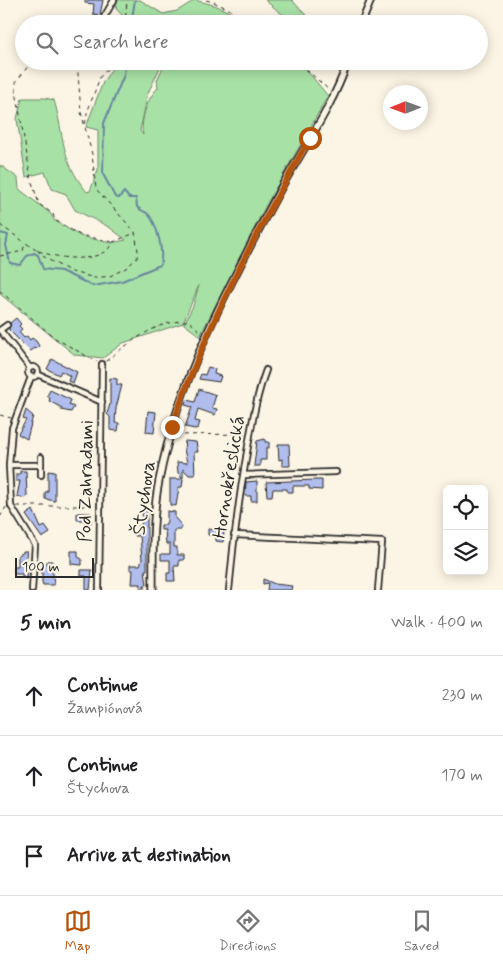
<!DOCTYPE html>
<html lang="en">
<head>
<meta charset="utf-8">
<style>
  :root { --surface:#fff; --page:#f2f2f2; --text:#202124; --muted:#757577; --line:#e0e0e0; --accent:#b45309 }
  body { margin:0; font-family:Mynerve,sans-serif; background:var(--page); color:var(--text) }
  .controls { position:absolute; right:15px; bottom:15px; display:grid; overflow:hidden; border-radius:8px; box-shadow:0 2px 12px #0003 }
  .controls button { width:45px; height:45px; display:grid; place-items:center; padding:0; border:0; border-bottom:1px solid var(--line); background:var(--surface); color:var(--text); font:25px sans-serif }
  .compass { position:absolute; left:383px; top:85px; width:45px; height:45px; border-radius:50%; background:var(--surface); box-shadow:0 2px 12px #0003; rotate:269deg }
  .scale { position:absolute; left:15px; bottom:12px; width:79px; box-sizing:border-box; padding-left:5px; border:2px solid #2b2b2b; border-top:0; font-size:14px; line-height:18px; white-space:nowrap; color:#2b2b2b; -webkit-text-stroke:4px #fcf5e5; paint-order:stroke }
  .stop { position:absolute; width:15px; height:15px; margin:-11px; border:4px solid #b45309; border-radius:50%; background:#fff }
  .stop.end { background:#b45309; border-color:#fff; box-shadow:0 1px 5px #0008 }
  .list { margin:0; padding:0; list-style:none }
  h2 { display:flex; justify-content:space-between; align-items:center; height:65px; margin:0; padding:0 20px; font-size:21px }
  h2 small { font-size:16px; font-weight:400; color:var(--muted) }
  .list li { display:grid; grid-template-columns:32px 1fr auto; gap:15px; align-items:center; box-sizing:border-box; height:80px; padding:0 20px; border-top:1px solid var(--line) }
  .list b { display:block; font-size:19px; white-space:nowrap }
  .list p { margin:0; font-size:16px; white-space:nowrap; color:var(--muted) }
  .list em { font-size:16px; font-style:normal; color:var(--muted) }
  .icon { flex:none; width:28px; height:28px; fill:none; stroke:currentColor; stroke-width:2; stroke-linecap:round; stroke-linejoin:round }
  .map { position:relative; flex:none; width:503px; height:590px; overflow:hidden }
  .search { position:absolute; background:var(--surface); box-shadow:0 2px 12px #0003; left:15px; right:15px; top:15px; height:55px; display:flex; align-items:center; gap:12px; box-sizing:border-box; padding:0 18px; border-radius:28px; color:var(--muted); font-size:19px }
  .sheet { height:305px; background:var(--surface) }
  nav { display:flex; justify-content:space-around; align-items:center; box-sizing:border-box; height:70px; border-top:1px solid var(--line); background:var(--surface); font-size:14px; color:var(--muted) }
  nav a { display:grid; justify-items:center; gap:2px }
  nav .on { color:var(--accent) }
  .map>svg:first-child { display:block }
  .green { fill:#a8e1a6; stroke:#6a8668 }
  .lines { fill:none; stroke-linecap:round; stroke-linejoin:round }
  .stream { stroke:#67879f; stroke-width:2 }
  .building { fill:#b0bded; stroke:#2b2b2b }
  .street-casing { stroke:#2b2b2b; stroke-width:8 }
  .secondary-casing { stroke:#2b2b2b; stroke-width:9 }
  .path { stroke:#2b2b2b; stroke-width:1; stroke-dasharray:4 4; stroke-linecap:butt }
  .street { stroke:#fcf5e5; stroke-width:4.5 }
  .secondary { stroke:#fcf5e5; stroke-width:5.5 }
  .route { stroke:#b45309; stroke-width:6 }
  .labels { text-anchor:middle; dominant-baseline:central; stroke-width:4; stroke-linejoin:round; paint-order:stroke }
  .street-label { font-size:19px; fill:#2b2b2b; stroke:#fcf5e5 }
</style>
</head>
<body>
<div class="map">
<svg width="503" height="590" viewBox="0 0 503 590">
  <rect width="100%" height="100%" fill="#fcf5e5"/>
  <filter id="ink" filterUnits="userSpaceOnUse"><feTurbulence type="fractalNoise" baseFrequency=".02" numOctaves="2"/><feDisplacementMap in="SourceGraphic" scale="10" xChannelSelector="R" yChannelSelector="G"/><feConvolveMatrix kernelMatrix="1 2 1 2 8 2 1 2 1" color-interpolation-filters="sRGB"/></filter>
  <g filter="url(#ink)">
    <path class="green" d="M117,0h23l23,14 14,-3 18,-11 22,6 36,18h-129l1,-6 -9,-9z
      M265,0h27l22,24h-20z
      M117,61h46l-15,32 -8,38 3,4c-3,-14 4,-37 15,-47l-1,-8 9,-19h133l29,35 -63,111 -65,129 -16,-12 9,-18 6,-21 -16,38 -60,20 -20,15 -28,-3 -75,-61v-129l18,13 1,11 31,24 5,8 25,15 31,7 15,-3 -17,-13 -34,-17 -9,-16 -14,-5 -7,-17 -19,5 -9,-58 5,-21h23l9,2c11,38 6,59 33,92l3,-1 8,-21v-40l-12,-3 17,-45z"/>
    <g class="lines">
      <path class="stream" d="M131,24l4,-24
        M0,233l8,2 -2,10 4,18 10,2 7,-9 7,-3 4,2 5,14 18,2 32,15 29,-5 38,-16c4,-13 -3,-43 -13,-52 -4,-2 -7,-3 -10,-6l-1,-9h-7l-5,-6 -5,6 -4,-1 -12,-23 1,-51 20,-48 2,-14"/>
    </g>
    <path class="building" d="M85,0h18l-3,15 -7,-1 1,-10 -9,-1z
      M16,318l5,6 -2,2 3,3 -3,3 5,6 3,-2 3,4 2,-2 4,3 3,5 -3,3 -2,-1 -4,3 -21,-21 1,-7z
      M52,359l25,13 -4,11 -5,-2 2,-5 -9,-5 -2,4 -12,-6z
      M208,367l7,2 -1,5 7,2 -2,6 -20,-3 2,-5 4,1z
      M110,378l7,1v6h5l-6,23 -1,15h4l-1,8 -8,-1v-13l-3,-3 3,-10z
      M199,389l17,6 -4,13 5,1 -2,6 -17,-6 -3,12 5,1 -2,6 -3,1 -10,-2 7,-20 -7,-2 2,-5 8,2z
      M50,390l21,10 -2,5 5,2 -3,5 -10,-2 1,-2 -13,-7 1,-3 -3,-2z
      M26,410l7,6 -6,23 -9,-5 8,-14 -3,-1z
      M148,411l8,1 -2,21 -8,-1z
      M265,439v3h4v6h-3v12h-6v6h-6l3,-25z
      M185,441l11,1 2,10h-4l1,23h-6l-6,-6v9l-5,-5 -1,-11 10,1 -3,-14z
      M278,444h11l1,22h-8v-7l-3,1z
      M20,471h6l1,25 -3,2 -7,-2 3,-15h-4v-7h4z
      M48,471l7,1v29l-10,-2v-7h3z
      M170,479h13l-1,8h-3l-3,19 -6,-1z
      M316,480h6v10l-13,-1v-3h-16v6h-6v-3h-14l-1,7h-5l-1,-14z
      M257,481v20h-6v-5h-6l1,-14z
      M33,510l8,18 4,-2 5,7 -8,5 -16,-23z
      M143,510h4v60h-2l2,15h-3l1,3h-5l1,-4h-9l1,-14h-3v-5h10l2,-5 -2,-24h-5l-1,-5h3v-5h4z
      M167,511l8,1v6l6,7v5h-7v17h3v8h7v5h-5v6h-5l1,15h-8v-8h3v-13h-9v-6h9v-10h-4l-1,-14h-4v-5h4l2,-4z
      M77,513h14v10l-4,2 -3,-5h-7z
      M208,529l16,2 -1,11 -7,-1v-5l-8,-1z
      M23,551h4l-2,11 2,17 -5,-2v-3h-8v-7h4v-12l5,-2z
      M71,551h7v6l4,2v6l-11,-1z
      M47,561h5l2,24h-11l-1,-3v-18h5z
      M81,570h11l-2,20h-4v-14h-5z
      M263,579l12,5 17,2 -1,4h-24l1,-7 -5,1z"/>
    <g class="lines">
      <g class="street-casing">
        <path id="street" d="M100,24l14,-24
          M0,330l30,38
          M0,330l7,-5
          M28 372a5 5 0 1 1 10 0a5 5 0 1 1-10 0Z
          M37,374l65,28
          M31,377l-19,51 -3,37 2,41 24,39 -3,45
          M41,457v18
          M9,465h32
          M243,475l93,-3
          M234,535l148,7 -4,48
          M99,590l3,-226
          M229,590c4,-46 10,-92 18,-138 5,-28 9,-55 19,-82"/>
      </g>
      <g class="secondary-casing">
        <path id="secondary" d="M361,24l10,-24
          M153,590c0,-37 -1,-73 6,-109 20,-105 72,-200 122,-293 23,-41 52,-82 67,-127"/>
      </g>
      <path class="path" d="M206,0c19,5 33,16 51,24
        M125,24l2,-24
        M32,61l-16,21v9l15,88 8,25 14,10 2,6 25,15 33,7
        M307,61v9l23,21
        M85,124l2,-11 13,-36 15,-16
        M0,225l36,25
        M37,250l10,9 25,13 23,6 15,-2 16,-8 11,-10 1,-7 -3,-19 -39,-43 -4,-35 -11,-42 -4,-51
        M39,251c19,8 64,14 74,-9l22,-9
        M0,256l23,-5 2,-8
        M0,291l55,47 42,24
        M106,361c23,-18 52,-42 83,-40l13,12
        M0,415l11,3
        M176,435l68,-1
        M17,506h79
        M0,517l6,-10"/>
      <use href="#street" class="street"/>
      <use href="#secondary" class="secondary"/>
    </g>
  </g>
  <g class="lines" filter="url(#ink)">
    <path class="route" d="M172,427c34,-102 85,-196 138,-289"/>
  </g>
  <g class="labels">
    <g class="street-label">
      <text transform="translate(229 477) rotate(-81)">Hornokřeslická</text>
      <text transform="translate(86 481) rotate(-89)">Pod Zahradami</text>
      <text transform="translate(144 498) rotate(-82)">Štychova</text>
    </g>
  </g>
</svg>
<div class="controls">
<button><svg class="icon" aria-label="locate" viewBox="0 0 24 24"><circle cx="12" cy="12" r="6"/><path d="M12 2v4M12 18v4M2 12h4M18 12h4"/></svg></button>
<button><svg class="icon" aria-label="layers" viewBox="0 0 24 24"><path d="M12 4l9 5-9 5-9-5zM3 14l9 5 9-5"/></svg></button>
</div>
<svg class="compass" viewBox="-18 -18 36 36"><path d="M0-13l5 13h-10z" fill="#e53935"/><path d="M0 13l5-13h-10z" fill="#757577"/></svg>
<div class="scale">100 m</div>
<div class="stop" style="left:310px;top:138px"></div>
<div class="stop end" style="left:172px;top:427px"></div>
<div class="search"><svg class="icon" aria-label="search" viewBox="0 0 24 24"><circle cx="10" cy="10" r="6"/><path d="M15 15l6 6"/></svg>Search here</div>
</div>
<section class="sheet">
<h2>5 min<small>Walk · 400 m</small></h2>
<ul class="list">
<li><svg class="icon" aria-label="ahead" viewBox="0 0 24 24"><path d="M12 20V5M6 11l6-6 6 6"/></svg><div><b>Continue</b><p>Žampiónová</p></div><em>230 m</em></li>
<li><svg class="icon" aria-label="ahead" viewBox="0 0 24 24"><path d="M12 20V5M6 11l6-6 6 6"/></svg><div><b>Continue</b><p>Štychova</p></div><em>170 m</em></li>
<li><svg class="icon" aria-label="arrive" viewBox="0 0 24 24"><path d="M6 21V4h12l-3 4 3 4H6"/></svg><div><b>Arrive at destination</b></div></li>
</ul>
</section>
<nav>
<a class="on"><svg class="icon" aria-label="map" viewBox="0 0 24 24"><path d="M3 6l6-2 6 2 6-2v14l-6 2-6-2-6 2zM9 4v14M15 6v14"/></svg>Map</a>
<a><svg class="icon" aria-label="directions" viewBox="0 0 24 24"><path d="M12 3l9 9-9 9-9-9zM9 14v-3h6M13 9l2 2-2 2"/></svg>Directions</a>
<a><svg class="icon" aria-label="saved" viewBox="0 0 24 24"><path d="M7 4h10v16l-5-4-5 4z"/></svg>Saved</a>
</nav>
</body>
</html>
